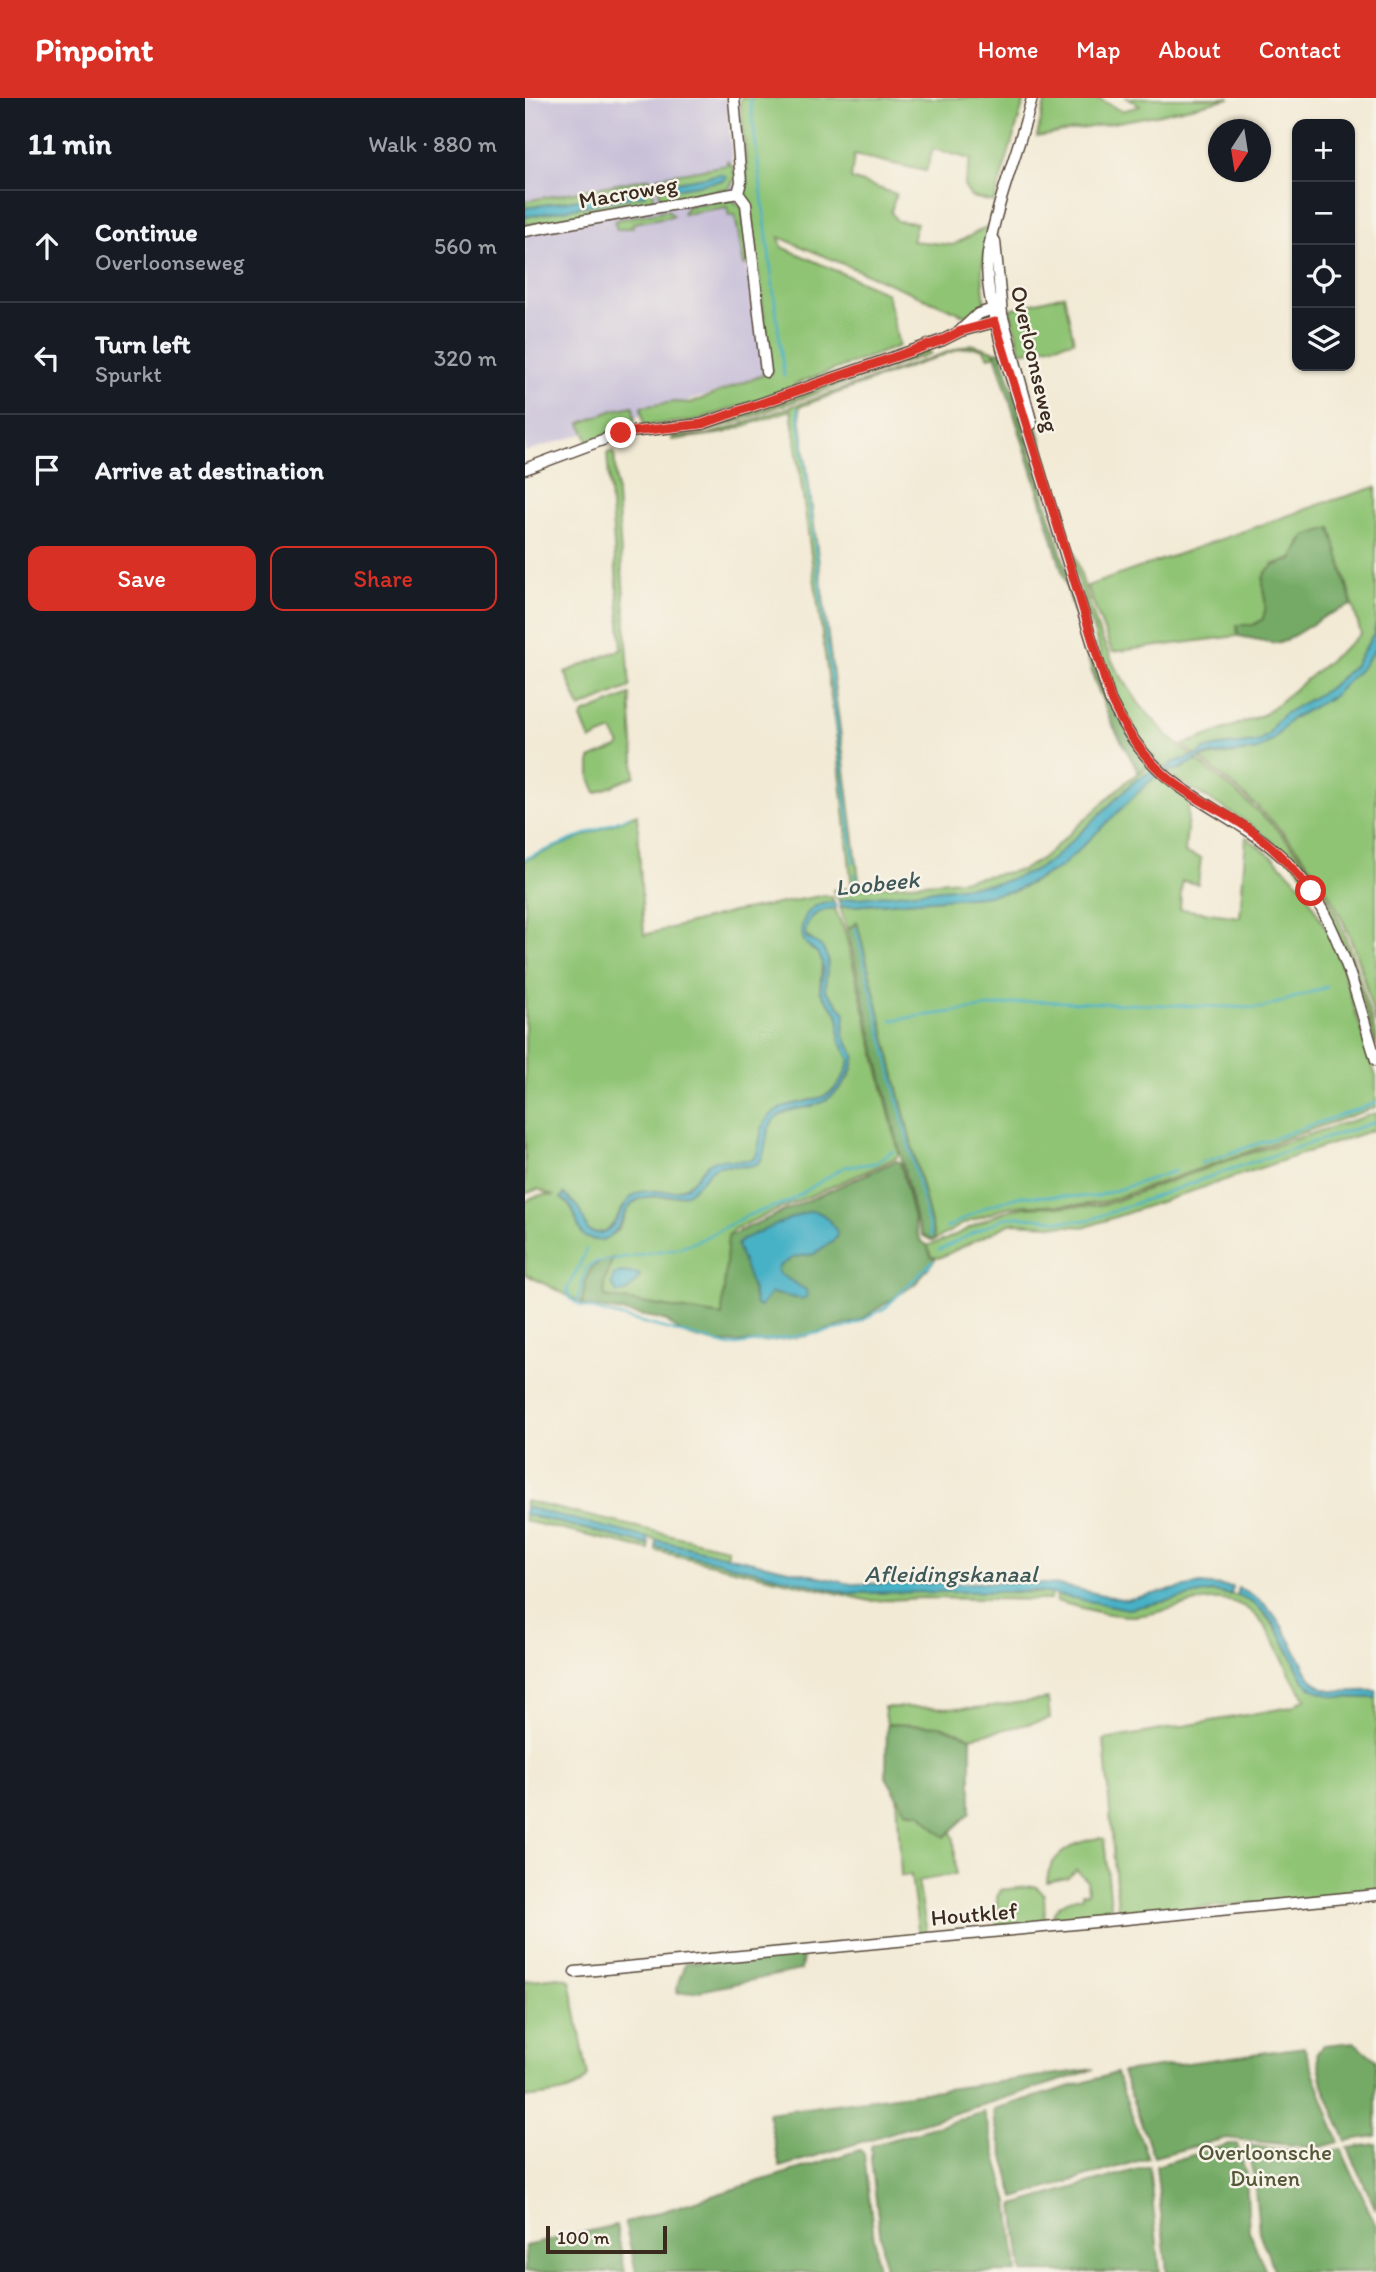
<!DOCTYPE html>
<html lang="en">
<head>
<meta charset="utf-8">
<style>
  :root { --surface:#171b24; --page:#20242c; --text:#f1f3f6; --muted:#9ea1a6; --line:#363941; --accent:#d93025 }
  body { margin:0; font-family:Itim,sans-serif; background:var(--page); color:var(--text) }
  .controls { position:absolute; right:21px; top:21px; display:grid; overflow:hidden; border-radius:14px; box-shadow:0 2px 5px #0004 }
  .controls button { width:63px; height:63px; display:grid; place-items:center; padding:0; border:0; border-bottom:2px solid var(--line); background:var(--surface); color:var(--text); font:35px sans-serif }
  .compass { position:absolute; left:683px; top:21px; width:63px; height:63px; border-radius:50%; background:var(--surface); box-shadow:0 2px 5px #0004; rotate:192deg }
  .scale { position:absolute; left:21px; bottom:18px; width:121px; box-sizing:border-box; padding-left:7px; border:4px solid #3b2a1e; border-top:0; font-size:19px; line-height:24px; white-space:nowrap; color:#3b2a1e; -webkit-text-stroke:5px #f7f3e8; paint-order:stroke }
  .stop { position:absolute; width:21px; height:21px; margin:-16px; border:5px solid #d93025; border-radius:50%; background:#fff }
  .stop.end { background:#d93025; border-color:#fff; box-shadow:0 2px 7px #0008 }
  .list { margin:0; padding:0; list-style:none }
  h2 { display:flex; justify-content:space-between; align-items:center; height:91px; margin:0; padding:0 28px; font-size:30px }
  h2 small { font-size:23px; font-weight:400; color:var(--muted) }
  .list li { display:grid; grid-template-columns:46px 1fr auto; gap:21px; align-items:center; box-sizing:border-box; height:112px; padding:0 28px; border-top:2px solid var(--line) }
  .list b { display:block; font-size:26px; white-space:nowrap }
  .list p { margin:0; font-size:23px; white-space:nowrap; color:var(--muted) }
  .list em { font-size:23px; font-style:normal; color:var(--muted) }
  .actions { display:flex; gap:14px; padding:21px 28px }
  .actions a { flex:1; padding:16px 0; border:2px solid var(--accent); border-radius:14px; text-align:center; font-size:24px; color:var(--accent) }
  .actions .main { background:var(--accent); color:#fff }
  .icon { flex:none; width:38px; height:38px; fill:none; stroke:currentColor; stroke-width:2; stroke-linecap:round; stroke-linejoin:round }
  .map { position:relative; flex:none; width:851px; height:2174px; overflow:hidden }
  header { display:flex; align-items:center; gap:42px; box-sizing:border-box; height:98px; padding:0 35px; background:var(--accent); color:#fff }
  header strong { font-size:33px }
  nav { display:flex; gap:38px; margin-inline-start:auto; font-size:24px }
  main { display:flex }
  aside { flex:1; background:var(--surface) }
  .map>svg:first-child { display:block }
  .industrial { fill:#c8bfd8 }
  .green { fill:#90c475; stroke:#66774a; stroke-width:2 }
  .forest { fill:#74aa66; stroke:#586a42; stroke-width:2; fill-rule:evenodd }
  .water { fill:#47b1c6; stroke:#416e72; stroke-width:2 }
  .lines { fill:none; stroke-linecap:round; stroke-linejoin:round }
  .stream { stroke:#47b1c6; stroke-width:2.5 }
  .minor-casing { stroke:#564739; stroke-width:13 }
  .minor { stroke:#fff; stroke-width:10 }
  .route { stroke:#d93025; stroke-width:9 }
  .labels { text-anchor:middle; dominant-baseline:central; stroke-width:5; stroke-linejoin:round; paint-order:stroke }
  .street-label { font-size:23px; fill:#3b2a1e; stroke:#f7f3e8 }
  .park-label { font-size:23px; fill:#545838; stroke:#f7f3e8 }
  .water-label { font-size:24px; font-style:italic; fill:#3f5959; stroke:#f7f3e8 }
</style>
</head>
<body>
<header>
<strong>Pinpoint</strong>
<nav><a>Home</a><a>Map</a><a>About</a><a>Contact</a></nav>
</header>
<main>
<aside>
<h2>11 min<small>Walk · 880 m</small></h2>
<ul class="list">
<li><svg class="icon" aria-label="ahead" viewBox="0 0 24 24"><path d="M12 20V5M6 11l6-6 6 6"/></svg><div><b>Continue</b><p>Overloonseweg</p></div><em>560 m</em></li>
<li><svg class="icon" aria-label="left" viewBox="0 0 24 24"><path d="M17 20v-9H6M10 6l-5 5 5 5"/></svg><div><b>Turn left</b><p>Spurkt</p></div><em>320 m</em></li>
<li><svg class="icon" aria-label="arrive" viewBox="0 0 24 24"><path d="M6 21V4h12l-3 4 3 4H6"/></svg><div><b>Arrive at destination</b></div></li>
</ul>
<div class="actions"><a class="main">Save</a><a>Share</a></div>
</aside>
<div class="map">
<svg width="851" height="2174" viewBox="0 0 851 2174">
  <rect width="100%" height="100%" fill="#f7f3e8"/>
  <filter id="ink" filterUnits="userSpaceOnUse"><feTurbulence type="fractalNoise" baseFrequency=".0143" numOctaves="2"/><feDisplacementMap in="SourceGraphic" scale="14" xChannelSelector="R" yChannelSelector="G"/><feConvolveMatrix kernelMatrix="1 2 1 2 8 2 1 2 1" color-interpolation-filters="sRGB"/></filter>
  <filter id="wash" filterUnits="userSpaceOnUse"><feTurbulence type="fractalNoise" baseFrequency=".00686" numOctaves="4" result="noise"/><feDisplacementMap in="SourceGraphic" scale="28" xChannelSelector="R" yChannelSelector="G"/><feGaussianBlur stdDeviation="1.57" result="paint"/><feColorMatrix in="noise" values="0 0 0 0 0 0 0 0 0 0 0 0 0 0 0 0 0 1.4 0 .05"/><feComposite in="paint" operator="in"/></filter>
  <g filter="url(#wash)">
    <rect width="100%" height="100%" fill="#f2ead5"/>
    <path class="industrial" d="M0,0h202l6,74 31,205 -239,75z"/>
    <path class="green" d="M215,0h285l-31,104 -23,-5 -7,-11 7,-27 -38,-10 -7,22 -72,-16 -3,24 45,15 -5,18 6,9 20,2 -5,18 41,4 35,-19 -6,44 3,35 -6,7 -15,3 -185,-78 3,10 105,46 12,53 -104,38 -1,4 -100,33 -50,4 -3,-18 33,-5 17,1 80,-31 -21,-169 -6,-12 3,-18z
      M521,0h51l25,13 18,-5 -13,-8h103l-74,17 -119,22z
      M202,63c11,8 9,17 2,27l-64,12 -5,-5 -3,-18 70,-12z
      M125,80l4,19 -1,4 -4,2 -124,22v-8l120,-22 -8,-6 -112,19v-7z
      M205,101l12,8 6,54 -2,4h-2l-9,-50 -6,1 -2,-9 -44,7 3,-7z
      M143,112l5,6 -40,7v4l-16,3 -2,-8 1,-2z
      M539,197l10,46 -53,11 -11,-43z
      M446,246l23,7 1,4 -6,2 -6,-8 -12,-2 -12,2 -160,58 61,481 101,-8 61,-10 20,-11 85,-78 22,-16 7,7 -9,2 -15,9 -79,76 -26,15 -28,9 -160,18 -6,-11 19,-2 -15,-147 -46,-331 -67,23 -52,7v-3l37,-3 18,-5z
      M490,250l45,158 38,124 17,37 25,38 30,33 23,19 -29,12 -22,-25 -18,-26 -17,-44 -53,-171z
      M403,252l3,3 -195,69 -28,8 -35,3v-1l33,-3z
      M108,308l2,16 -2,4 -45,15 -7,-18 33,-13z
      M89,353l16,236 -50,21 -15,-36 57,-23 -15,-196z
      M851,389v136l-2,11 -20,32 -26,23 -44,25 -9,9 -6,11 -12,8 -37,4 -24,10 -13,-11 82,-31 96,-80 -30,-106 -30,12c-7,20 -8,19 -28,24l-10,26 3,16 -3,13 -10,6 -16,1 1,10 -126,16 -25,-66 237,-83z
      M851,550v376c-10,-36 -19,-74 -35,-107 -32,-68 -85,-114 -142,-159l58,-8 17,-11 17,-20 71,-52z
      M105,597l5,81 -39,17 -6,-15v-19l23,-10h3l4,-4 -8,-14 -22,9 -9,-22 2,-4z
      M673,663c54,43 108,87 137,151 18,39 28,82 41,123v12c-26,-84 -42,-157 -114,-214 -30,-23 -65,-38 -95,-61 6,-4 17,0 20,-8z
      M634,677l30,24 -4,54 16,5 -3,26 -16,-3 -2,28 60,8 6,-80 28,21 29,29 31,56 42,134v30l-269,94 -25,4h-56l-19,2 -44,17 -28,16 -78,-317 -10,7 -7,-23 141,-11 34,-5 38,-19 85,-82z
      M112,716l7,121 89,-23 92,-17 7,2 2,5 -13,1 -20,27 10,19 6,3 5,8 -2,31 19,25v23l11,17v4c-17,57 -53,30 -81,57 -11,12 -7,28 -14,41 -14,6 -26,0 -36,3 -18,7 -24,25 -44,30 -12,3 -26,-3 -37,2 -22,10 -20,48 -50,38l-8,-22 -16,-15 -2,5c18,12 11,29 26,39 8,-1 20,-1 27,-6 11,-8 8,-24 21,-31 8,-6 17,-4 27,-4 24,1 35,-13 50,-29l6,-2h27l14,-5 7,-31 8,-12 15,-8 23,-4 27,-17 10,-14 5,-19 -12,-21 -1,-26 -17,-19v-38l-20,-18c2,-19 14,-24 30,-26l10,24 54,222 -3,4 -15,7 -147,64 -6,7 -6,80 -117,-19 -1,-15 5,-9 -25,16 -2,14 -57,-29v-71c7,-8 18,-9 29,-7l-16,-7 -13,5v-334z
      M851,1015v16l-290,98 -74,-4 -73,35 -8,-1 -4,-12c13,1 60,-28 79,-34 33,-10 69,1 103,-8l129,-46z
      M0,1403l202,47v8l-102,-23 -100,-26z
      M0,1416l124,31v5l-124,-29z
      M131,1449l191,46 110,-2 94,2 -1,7 -127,-2 -53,3 -214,-50z
      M685,1494l30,4 19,11 20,26 25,48 35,16 37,1v195l-251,21 -7,-6 -14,-168 187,-33 15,-9c-22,-24 -27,-60 -51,-83 -37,-35 -82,1 -124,1 -25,0 -51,-9 -75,-15l1,-7 71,15z
      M523,1601l2,20 -79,18 -31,-11 -53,-2 -3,-17 91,1z
      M372,1696l9,17 15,2 17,19 12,-2 4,9 2,35 -38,7 9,52 -8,3 -8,-61 -10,1z
      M574,1740l5,1 8,75 -3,3 -51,4 -5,-4c1,-12 18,-19 29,-20v-4h6l-1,-13 -11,-10 -9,8 -20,4c1,-27 28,-41 52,-44z
      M510,1788l9,8 1,28 -48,5v-30l4,-7z
      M33,1879l12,3 18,96c-9,19 -45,19 -63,22v-117z"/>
    <path class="forest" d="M469,253l7,1 100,333 48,80 -10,8 -28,-51 -16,-40 -61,-205z
      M806,430l21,77 -25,10 -42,26 -10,2 -37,-7 -1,-11h16l10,-6c11,-29 -21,-47 29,-59l13,-24z
      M332,824l78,318 -2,1 -11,-6 -6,-15 -69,-290z
      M371,1063l4,1 17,70 4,9 6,4 4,12 5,1 -21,26 -56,37 -53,15 -43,6 -46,1 -21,-5 -14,-5 -16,-12 -10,-3 -74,-13c3,-25 3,-42 31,-47l-9,24 1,15 117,19 6,-80zM276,1116l35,24 -22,16 -20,3 -17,10 1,6 28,17 -10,8 -25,-5 -11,14 -4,-2 -9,-34 -8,-19 29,-23z
      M362,1626l53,2 31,11v75l-26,25 -7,-5 -17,-19 -15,-2 -20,-34z
      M279,1853l-3,19 -106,22 -18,1 1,-10 7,-20z
      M829,1944l22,18v76l-30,5 -23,-56 -6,-32 7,-8z
      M779,1949l35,95 -22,6 -91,-10 -72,19 -32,-85z
      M569,1971l-25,9 -289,89 -12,-54z
      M591,1975l32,85 -133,40 -20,-75 -1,-14z
      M459,2014l25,91 8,69h-132l-14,-112v-14z
      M704,2046h8l9,30 3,57 17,41h-99l-11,-106z
      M851,2046v66l-28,-62z
      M721,2047l70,9 25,-5 35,77v46h-101l-16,-40 -5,-55z
      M335,2052l4,4 14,118h-242l-11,-49z
      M624,2068l11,106h-138l-8,-67z
      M91,2127l9,47h-100v-26z"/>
    <path class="water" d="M196,76l5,3 -1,3 -56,10 -5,-3 2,-3z
      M113,91h7v6l-120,22v-9z
      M851,525v25l-14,19 -30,30 -41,22 -17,20 -17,11 -53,6 -28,15 -5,-1 -18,8 -92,89 -47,24 -33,5 -141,11 -1,-6 10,-2 150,-16 33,-11 21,-13 84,-80 10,-5 22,-7 2,-4 29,-9 3,-4 17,-4 38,-4 11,-8 6,-11 9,-9 44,-25 26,-23 20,-32z
      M309,804l2,6c-17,2 -29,7 -31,26l2,4 14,8 7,13 -3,31 20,23 -2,22 12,21c-4,23 -19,43 -43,50 -12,3 -25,3 -35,11 -16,12 -7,40 -21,47 -13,6 -25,-1 -37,2 -11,2 -20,21 -32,27 -16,7 -33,-1 -48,6 -21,9 -17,53 -54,38 -13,-14 -4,-26 -24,-39l3,-4 16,15 8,22c30,12 28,-28 50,-38 11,-5 26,1 37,-2 23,-5 23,-23 38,-30 11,-5 26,4 42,-3 7,-13 3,-29 14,-41 28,-27 65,0 81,-57l-11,-21v-23l-19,-25c1,-9 4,-20 2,-28 -1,-12 -12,-13 -17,-21 -4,-5 -4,-10 -3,-16 4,-18 15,-23 32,-24z
      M287,1113c13,1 18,11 25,21l-1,6 -22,16 -20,3 -16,10v6l28,17 1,6 -5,3 -31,-6 -11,14 -4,-2 -4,-18 -15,-42 4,-5 60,-26z
      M95,1174l19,2 1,3c-8,8 -10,17 -23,16l-6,-9 3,-9z
      M0,1409l123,31 1,7 -124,-31z
      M131,1442l195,44 169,-2 39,3 66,15 75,-16 33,3 -2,7 -21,-2 -82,17 -91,-18 -190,2 -191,-46z
      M713,1490c34,12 47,43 63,73 4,9 10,21 20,26 15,7 39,3 55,4v7c-25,-1 -54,3 -72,-17 -17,-32 -30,-74 -68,-86z"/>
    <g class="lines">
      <path class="stream" d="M225,0l34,278
        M273,311l56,454
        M0,761l105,-43
        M330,776l1,8
        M331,830l75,308
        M367,922l142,-19 228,7 65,-21
        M676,1065l175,-60
        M421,1130l42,-22 33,-10 74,1 80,-26
        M61,1151c-4,15 -13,26 -19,41l4,9 10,7 149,40 83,-12 32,-6 15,-6 25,-14 48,-47
        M414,1152l65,-32c29,-5 59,8 88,1l142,-51 142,-46
        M52,1204l9,-33 10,-7 82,-14 22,-8 46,-24 42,-14 56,-35 32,-4 17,-12"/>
    </g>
  </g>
  <g filter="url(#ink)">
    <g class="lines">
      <g class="minor-casing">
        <path id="minor" d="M209,0l7,84 -3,11 8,11 20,168
          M507,0c-13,52 -35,102 -44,155 -4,31 7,66 14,95l108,352c16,32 36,62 65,83 34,26 73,43 105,72 58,54 73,132 96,205
          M0,133l213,-38
          M470,143l7,73 30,110
          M436,232l17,-16 15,-5 5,3
          M0,371l96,-36 81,-9 241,-84 18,-9 34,-9 7,-8
          M50,1874l801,-77"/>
      </g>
      <use href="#minor" class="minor"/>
    </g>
  </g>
  <g class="lines" filter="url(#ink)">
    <path class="route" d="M96,335l81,-9 241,-84 18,-9 34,-9 116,378c14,30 31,56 57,78 19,16 42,27 64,40 31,18 57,44 79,73"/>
  </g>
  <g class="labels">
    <g class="street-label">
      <text transform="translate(103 94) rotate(-10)">Macroweg</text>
      <text transform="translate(510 261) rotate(77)">Overloonseweg</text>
      <text transform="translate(449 1816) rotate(-5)">Houtklef</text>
    </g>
    <g class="park-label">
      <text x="740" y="2054">Overloonsche<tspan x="740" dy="26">Duinen</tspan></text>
    </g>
    <g class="water-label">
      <text transform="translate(352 785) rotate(-6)">Loobeek</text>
      <text x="426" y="1475">Afleidingskanaal</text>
    </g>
  </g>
</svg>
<div class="controls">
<button>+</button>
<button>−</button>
<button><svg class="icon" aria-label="locate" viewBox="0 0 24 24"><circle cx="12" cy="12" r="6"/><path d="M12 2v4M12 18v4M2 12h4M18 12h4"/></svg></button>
<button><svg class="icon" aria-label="layers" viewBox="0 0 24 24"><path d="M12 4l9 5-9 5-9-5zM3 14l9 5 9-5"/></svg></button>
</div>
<svg class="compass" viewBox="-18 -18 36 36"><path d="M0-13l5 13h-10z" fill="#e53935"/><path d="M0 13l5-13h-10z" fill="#9ea1a6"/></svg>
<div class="scale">100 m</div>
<div class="stop" style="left:786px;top:793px"></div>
<div class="stop end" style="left:96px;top:335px"></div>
</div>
</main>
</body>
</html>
